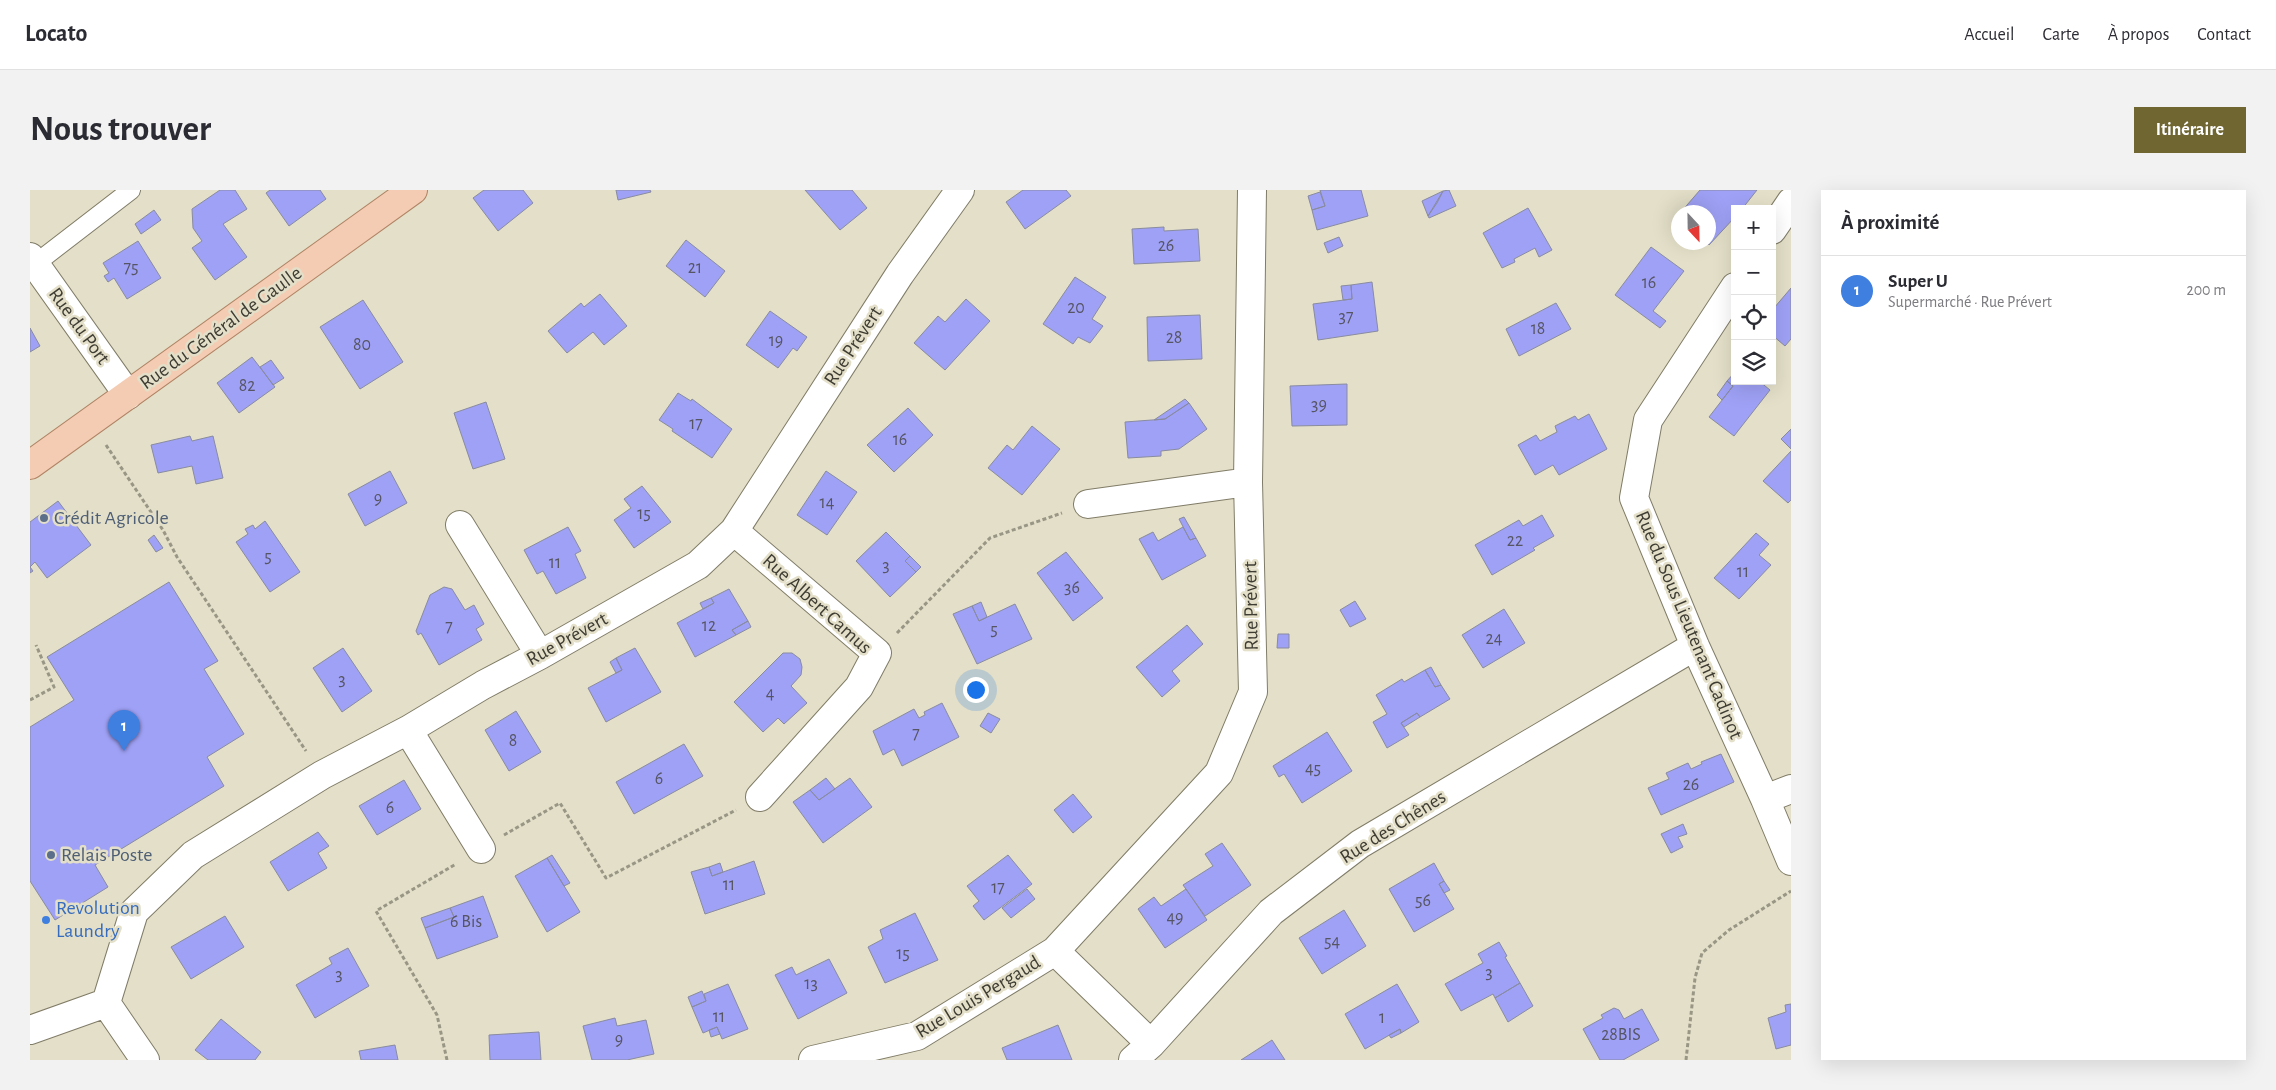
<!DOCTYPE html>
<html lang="fr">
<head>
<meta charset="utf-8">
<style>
  :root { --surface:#fff; --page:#f2f2f3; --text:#2b2b33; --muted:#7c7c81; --line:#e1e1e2; --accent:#706632 }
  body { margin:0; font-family:"Alegreya Sans",sans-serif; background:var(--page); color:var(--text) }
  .controls { position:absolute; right:15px; top:15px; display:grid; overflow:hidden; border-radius:0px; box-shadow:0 5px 20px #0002 }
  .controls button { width:45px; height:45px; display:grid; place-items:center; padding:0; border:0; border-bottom:1px solid var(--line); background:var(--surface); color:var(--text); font:25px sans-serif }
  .compass { position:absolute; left:1641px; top:15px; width:45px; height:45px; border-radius:50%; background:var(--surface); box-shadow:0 5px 20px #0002; rotate:158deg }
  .you { position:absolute; left:945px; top:499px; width:18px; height:18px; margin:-12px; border:4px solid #fff; border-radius:50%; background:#1a73e8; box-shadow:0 0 0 8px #1a73e833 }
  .badge { display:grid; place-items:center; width:32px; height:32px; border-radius:50%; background:var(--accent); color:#fff; font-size:16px; font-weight:700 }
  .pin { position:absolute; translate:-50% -41px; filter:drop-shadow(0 1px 2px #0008) }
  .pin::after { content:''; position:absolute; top:26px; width:18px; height:15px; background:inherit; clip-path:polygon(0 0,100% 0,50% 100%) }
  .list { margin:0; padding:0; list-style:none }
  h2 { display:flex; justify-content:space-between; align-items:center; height:65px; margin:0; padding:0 20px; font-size:21px }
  h2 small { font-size:16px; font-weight:400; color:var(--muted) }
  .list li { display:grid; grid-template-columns:32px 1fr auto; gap:15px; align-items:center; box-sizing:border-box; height:70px; padding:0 20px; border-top:1px solid var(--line) }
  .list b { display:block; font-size:19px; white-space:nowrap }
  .list p { margin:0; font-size:16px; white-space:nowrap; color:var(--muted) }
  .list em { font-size:16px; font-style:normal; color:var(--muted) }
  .icon { flex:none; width:28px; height:28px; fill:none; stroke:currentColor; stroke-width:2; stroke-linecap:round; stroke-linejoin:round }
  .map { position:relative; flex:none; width:1761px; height:870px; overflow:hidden; border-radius:0px }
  header { display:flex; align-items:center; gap:30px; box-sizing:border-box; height:70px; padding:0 25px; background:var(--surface); border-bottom:1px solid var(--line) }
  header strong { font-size:24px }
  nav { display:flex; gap:28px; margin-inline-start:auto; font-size:18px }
  .intro { display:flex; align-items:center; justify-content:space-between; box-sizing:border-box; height:120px; padding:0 30px }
  h1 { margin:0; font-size:35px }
  .button { padding:12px 22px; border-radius:0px; background:var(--accent); color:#fff; font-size:18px; font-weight:700 }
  main { display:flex; gap:30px; padding:0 30px }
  aside { flex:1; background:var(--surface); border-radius:0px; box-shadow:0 5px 20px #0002 }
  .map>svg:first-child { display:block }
  .building { fill:#9fa1f6; stroke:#898ba0 }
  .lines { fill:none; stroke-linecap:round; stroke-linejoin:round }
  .service-casing { stroke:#807c67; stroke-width:20 }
  .minor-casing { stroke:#807c67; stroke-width:30 }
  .primary-casing { stroke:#b08465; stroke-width:30 }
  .path { stroke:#999685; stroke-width:3; stroke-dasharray:4 2.5; stroke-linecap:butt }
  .service { stroke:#fff; stroke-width:18 }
  .minor { stroke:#fff; stroke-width:28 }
  .primary { stroke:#f4ccb3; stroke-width:28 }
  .service-dot { fill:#5c6f8a; stroke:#e3dfc8; stroke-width:2 }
  .shop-dot { fill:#3f7fe0; stroke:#e3dfc8; stroke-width:2 }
  .labels { text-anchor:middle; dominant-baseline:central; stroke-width:5; stroke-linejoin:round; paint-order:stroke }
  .number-label { font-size:18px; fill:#565564 }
  .street-label { font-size:20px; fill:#3e3c33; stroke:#e3dfc8 }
  .service-label { font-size:20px; fill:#4e5e75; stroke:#e3dfc8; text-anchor:start }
  .shop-label { font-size:20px; fill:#366cbe; stroke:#e3dfc8; text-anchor:start }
</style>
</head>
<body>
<header>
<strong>Locato</strong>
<nav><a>Accueil</a><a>Carte</a><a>À propos</a><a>Contact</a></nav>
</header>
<div class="intro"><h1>Nous trouver</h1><a class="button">Itinéraire</a></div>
<main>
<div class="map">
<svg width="1761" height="870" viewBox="0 0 1761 870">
  <rect width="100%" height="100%" fill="#e3dfc8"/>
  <path class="building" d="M190,0h15l12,19 -24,15 24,33 -32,23 -23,-32 10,-7 -9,-13 -1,-19z
    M240,0h50l6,9 -37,27 -23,-33z
    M454,0h39l10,13 -35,28 -25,-33z
    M586,0h34l1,2 -33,8z
    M775,0h47l15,18 -27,22z
    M993,0h43l5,6 -46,33 -19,-27z
    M1290,0h41l7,26 -51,14 -5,-20 13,-4z
    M1419,0l7,16 -27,12 -1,-2 15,-25z
    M1670,0h57l-15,19h-7v8l-26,28 -2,-3h1v-30h-27z
    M1413,1l-6,12 -9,13 -6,-15z
    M1290,2l5,14 -13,4 -4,-14z
    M1498,18l24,42 -13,7 -4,-9 -21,11 1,3 -13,6 -19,-35z
    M124,20l7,10 -20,14 -6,-10z
    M1134,37v4l34,-2 2,32 -66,3 -2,-35z
    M1309,47l4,9 -15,7 -4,-10z
    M656,50l39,31 -20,26 -39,-31z
    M108,51l23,37 -34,21 -13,-21 -6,4 -4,-6 5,-3 -6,-10z
    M1621,57l33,24 -31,40 13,10 -6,7 -45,-33z
    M1045,87l31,20 -14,22 11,7 -13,17 -12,-6 -5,7 -30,-20z
    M1342,92l6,49 -60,9 -5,-36 39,-5 -1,-14z
    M1321,95l1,14 -9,1 -2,-14z
    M1761,98v51l-6,7 -13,-11v-29l2,2z
    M570,104l27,32 -23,19 -11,-13 -26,21 -19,-22 33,-28 3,4z
    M936,109l24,22 -45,49 -31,-27 24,-27 7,6z
    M333,110l40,62 -43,27 -40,-62z
    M1526,113l15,26 -52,27 -13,-27z
    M740,121l37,26 -10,14 -4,-3 -15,20 -32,-23z
    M1170,125l2,44 -54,2 -1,-44z
    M0,138l10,18 -10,6z
    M222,167l23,30 -36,26 -22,-30z
    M241,170l13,18 -11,7 -13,-18z
    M1705,182v9h24l11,9 -36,46 -25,-19 24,-31 -6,-5z
    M1697,191l6,5 -11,14 -5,-5z
    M1317,194v41l-55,1 -2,-40z
    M648,203l13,8 1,-2 40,30 -20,29 -40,-27 1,-2 -14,-9z
    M1155,209l4,4 -24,16 -11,1z
    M456,212l19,57 -32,10 -19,-56z
    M1159,213l18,26 -28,20 -18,2v5l-33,2 -3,-36 40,-3z
    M878,218l25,27 -39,37 -27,-27z
    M1559,224l18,35 -48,26 -6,-10 -18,10 -17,-30 18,-10 4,6 17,-9 -2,-6 20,-10 3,4z
    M1002,236l28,23 -38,46 -34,-27 19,-23 6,5z
    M1761,239v20l-10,-10z
    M160,246l2,5 21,-5 10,42 -27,6 -4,-18 -34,7 -7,-28z
    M1761,261v49l-3,3 -25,-22z
    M360,281l17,32 -42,23 -17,-32z
    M796,281l31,21 -30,43 -30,-20z
    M612,296l29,36 -37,26 -20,-28 17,-12 -7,-9z
    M28,311l33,44 -44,33 -12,-16 -5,5 3,4 -3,2v-51z
    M1512,325l12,21 -21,12 2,2 -43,25 -17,-30 44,-25 4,6z
    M1154,327l12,21 -6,2 -11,-21z
    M235,331l35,51 -30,20 -34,-50 12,-8 -3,-5 8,-4 2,4z
    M538,337l13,24 -6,3 11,24 -30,16 -13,-23 -6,3 -13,-24z
    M1153,337l7,13 6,-2 10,18 -44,24 -23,-41 14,-7 5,9z
    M856,342l24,24 -5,5 11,11 -26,25 -34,-36z
    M1726,343l13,11 -10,11 12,10 -32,34 -25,-21z
    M124,345l9,13 -7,4 -8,-12z
    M1036,362l37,46 -30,23 -36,-48z
    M880,366l11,11 -5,5 -11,-11z
    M139,392l49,79 -14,8 40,65 -37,23 17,29 -129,79 13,22 -53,33 -25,-39v-154l44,-27 -27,-43z
    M414,397l8,2 13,21 9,-5 10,19 -8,5 6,11 -43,25 -18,-32 -3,2 -2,-4 14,-36z
    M699,399l19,32 -16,9 4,5 -41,22 -18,-34 37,-20 -3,-5z
    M681,408l3,5 -11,6 -3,-6z
    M1325,411l11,18 -16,8 -10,-17z
    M951,412l6,15 -8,4 -7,-15z
    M985,414l17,35 -55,25 -24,-50 19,-8 7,15z
    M1474,419l21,34 -42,25 -21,-33z
    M718,431l3,6 -15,8 -4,-5z
    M1157,435l16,19 -31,27 8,10 -18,16 -26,-30z
    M1248,444h11v14h-12z
    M313,458l29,43 -30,21 -29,-44z
    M605,458l26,44 -55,30 -18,-34 34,-18 -6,-12z
    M753,463h9l8,6 2,8 -1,8 -10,11 16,17 -23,21 -6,-6 -15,14 -29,-30z
    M586,468l6,12 -6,3 -6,-11z
    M1401,477l10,18 -6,2 -10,-17z
    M1395,480l10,17 6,-2 9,14 -30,18 -3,-4 -16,10 8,12 -22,13 -14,-26 14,-8 -11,-19 26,-16 2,3z
    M912,513l17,34 -57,29 -8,-17 -11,6 -10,-24 41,-22 5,9 6,-3 -1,-3z
    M486,521l25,41 -32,19 -24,-41z
    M958,523l12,6 -9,14 -11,-7z
    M1387,523l3,4 -16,10 -3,-4z
    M1297,542l25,39 -50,32 -18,-29 -5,3 -6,-11z
    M654,554l19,32 -69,38 -18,-32z
    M1691,564l13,28 -73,33 -13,-27 21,-9 -3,-6 22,-10 3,6 11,-5 -1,-2z
    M796,588l9,11 -16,11 -9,-10z
    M820,588l22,29 -49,36 -30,-41 17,-12 9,10z
    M374,590l17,29 -44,26 -18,-29z
    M1043,604l19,23 -19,16 -19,-23z
    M1653,634l4,10 -9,3 5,10 -12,6 -10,-19z
    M288,642l11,14 -11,7 9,15 -39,23 -18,-29z
    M1192,653l29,42 -46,31 -22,-31 30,-19 -8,-12z
    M522,665l18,28 -6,3 -17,-28z
    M978,665l24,29 -48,36 -11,-14 6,-5 -12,-15z
    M517,668l33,54 -33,20 -32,-56z
    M724,671l11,33 -60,20 -14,-42 18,-5 3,9z
    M690,673l3,9 -11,4 -3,-9z
    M1404,673l10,18 -5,3 15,25 -40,23 -25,-43z
    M1414,691l6,9 -6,3 -5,-9z
    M997,699l8,10 -24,19 -9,-10z
    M1156,699l21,31 -42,28 -27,-39 16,-12 7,9z
    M453,706l15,41 -61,22 -12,-31 29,-11 -4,-9z
    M420,718l4,9 -29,11 -4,-10z
    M1314,720l22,36 -44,28 -23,-36z
    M885,723l23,47 -53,23 -17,-36 15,-8 -3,-9z
    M195,726l19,31 -53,32 -20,-32z
    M1469,752l8,14 -2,1 15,26 -25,15 -2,-4 -32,17 -16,-27 38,-21 -5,-9z
    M318,758l21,38 -54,32 -19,-33 36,-21 -3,-6z
    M799,769l18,34 -49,26 -23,-44 17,-8 4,8z
    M1490,793l13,23 -25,16 -13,-24z
    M698,794l20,45 -26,10 -5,-12 -14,6 -11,-26 14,-6 -2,-7z
    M1367,794l22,38 -18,11 -1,-4 -35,20 -20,-35z
    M672,801l4,10 -14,6 -4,-10z
    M1761,814v41l-15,4 -8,-31 18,-6 -1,-7z
    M1584,818l5,2 5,9 18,-10 17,31 -36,20h-23l-17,-31 20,-11 -2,-3z
    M585,828l2,8 29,-6 8,34 -27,6h-35l-9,-34z
    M191,829l40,33 -6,8h-47l-13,-10z
    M1028,835l14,35h-65l-5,-12z
    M687,837l3,7 -9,3 -2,-7z
    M1370,839l1,4 -10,5 -2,-3z
    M509,842l2,28h-51l-1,-25z
    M1242,850l13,20h-44z
    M365,855l3,15h-37l-2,-9z"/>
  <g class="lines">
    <g class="service-casing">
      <path id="service" d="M5,74l96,-74"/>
    </g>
    <g class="minor-casing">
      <path id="minor" d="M1742,40l19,-28
        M0,67l98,138
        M1705,97l-87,133 -14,78 61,148 70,153 26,62
        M1058,314l160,-22
        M430,335l80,130
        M704,341l143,122 -18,34 -99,110
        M378,540l73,119
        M1735,609l26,-10
        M1025,761l96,93
        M76,813l28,-91 59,-57 129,-80 86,-45 75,-45 57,-30 158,-90 36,-34 166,-257 60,-84
        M76,813l39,57
        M0,840l76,-27
        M783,870l104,-24 138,-85 164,-178 34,-81 -5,-210 4,-292
        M1103,870l18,-16 120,-132 89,-68 335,-198"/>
    </g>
    <g class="primary-casing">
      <path id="primary" d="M0,275l383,-275"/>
    </g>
    <path class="path" d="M76,255l57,85 14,27 129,194
      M867,443l93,-95 72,-25
      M0,510l24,-13 -18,-42
      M474,645l56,-32 46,75 130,-68
      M417,870l-10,-45 -61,-104 80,-47
      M1656,870l9,-82 7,-25 27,-23 62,-39"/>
    <use href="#service" class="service"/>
    <use href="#minor" class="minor"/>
    <use href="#primary" class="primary"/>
  </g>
  <g class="service-dot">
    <circle cx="14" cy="328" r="5"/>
    <circle cx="21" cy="665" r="5"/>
  </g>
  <circle class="shop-dot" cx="16" cy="730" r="5"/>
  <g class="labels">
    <g class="number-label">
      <text x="1136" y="56">26</text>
      <text x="101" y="78">75</text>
      <text x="665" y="78">21</text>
      <text x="1619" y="93">16</text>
      <text x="1046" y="118">20</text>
      <text x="1316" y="127">37</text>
      <text x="1508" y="139">18</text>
      <text x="1144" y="148">28</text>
      <text x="746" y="151">19</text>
      <text x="332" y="155">80</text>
      <text x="217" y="196">82</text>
      <text x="1289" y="215">39</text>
      <text x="666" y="234">17</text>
      <text x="870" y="250">16</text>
      <text x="348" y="309">9</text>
      <text x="797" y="313">14</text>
      <text x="614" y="324">15</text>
      <text x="1485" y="351">22</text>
      <text x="238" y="367">5</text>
      <text x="525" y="373">11</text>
      <text x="856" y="376">3</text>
      <text x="1713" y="382">11</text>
      <text x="1042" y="398">36</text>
      <text x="679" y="436">12</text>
      <text x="419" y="437">7</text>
      <text x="964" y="440">5</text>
      <text x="1464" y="449">24</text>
      <text x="312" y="490">3</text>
      <text x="740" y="504">4</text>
      <text x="886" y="544">7</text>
      <text x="483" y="551">8</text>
      <text x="1283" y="579">45</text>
      <text x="629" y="589">6</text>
      <text x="1661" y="595">26</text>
      <text x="360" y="618">6</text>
      <text x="699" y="695">11</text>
      <text x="968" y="698">17</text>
      <text x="1393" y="711">56</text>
      <text x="1145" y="728">49</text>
      <text x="436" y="732">6 Bis</text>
      <text x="1302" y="752">54</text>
      <text x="873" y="764">15</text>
      <text x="1459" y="783">3</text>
      <text x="309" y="785">3</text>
      <text x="781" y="794">13</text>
      <text x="689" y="827">11</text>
      <text x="1352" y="828">1</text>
      <text x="1591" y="845">28BIS</text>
      <text x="589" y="850">9</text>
    </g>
    <g class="street-label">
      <text transform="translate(49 136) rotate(54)">Rue du Port</text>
      <text transform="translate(191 138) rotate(-36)">Rue du Général de Gaulle</text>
      <text transform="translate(823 156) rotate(-57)">Rue Prévert</text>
      <text transform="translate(787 414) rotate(42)">Rue Albert Camus</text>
      <text transform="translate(1221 416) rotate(-91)">Rue Prévert</text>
      <text transform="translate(1659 435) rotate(67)">Rue du Sous Lieutenant Cadinot</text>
      <text transform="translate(537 449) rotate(-29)">Rue Prévert</text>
      <text transform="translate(1363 637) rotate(-32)">Rue des Chênes</text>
      <text transform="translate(948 807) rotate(-31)">Rue Louis Pergaud</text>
    </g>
    <g class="service-label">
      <text x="24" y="328">Crédit Agricole</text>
      <text x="31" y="665">Relais Poste</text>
    </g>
    <g class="shop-label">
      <text x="26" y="718">Revolution<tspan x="26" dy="23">Laundry</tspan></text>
    </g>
  </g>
</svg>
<div class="controls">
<button>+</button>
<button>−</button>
<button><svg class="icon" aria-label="locate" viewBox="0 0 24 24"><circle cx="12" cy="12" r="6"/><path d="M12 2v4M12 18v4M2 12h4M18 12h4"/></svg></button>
<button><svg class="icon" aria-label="layers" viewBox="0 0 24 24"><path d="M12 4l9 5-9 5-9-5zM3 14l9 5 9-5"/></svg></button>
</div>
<svg class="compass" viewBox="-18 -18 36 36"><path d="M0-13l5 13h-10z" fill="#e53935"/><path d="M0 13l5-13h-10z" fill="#7c7c81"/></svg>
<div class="you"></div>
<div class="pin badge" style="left:94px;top:561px;background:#3f7fe0">1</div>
</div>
<aside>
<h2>À proximité<small></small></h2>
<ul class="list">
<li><span class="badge" style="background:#3f7fe0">1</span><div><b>Super U</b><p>Supermarché · Rue Prévert</p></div><em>200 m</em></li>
</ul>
</aside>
</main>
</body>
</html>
